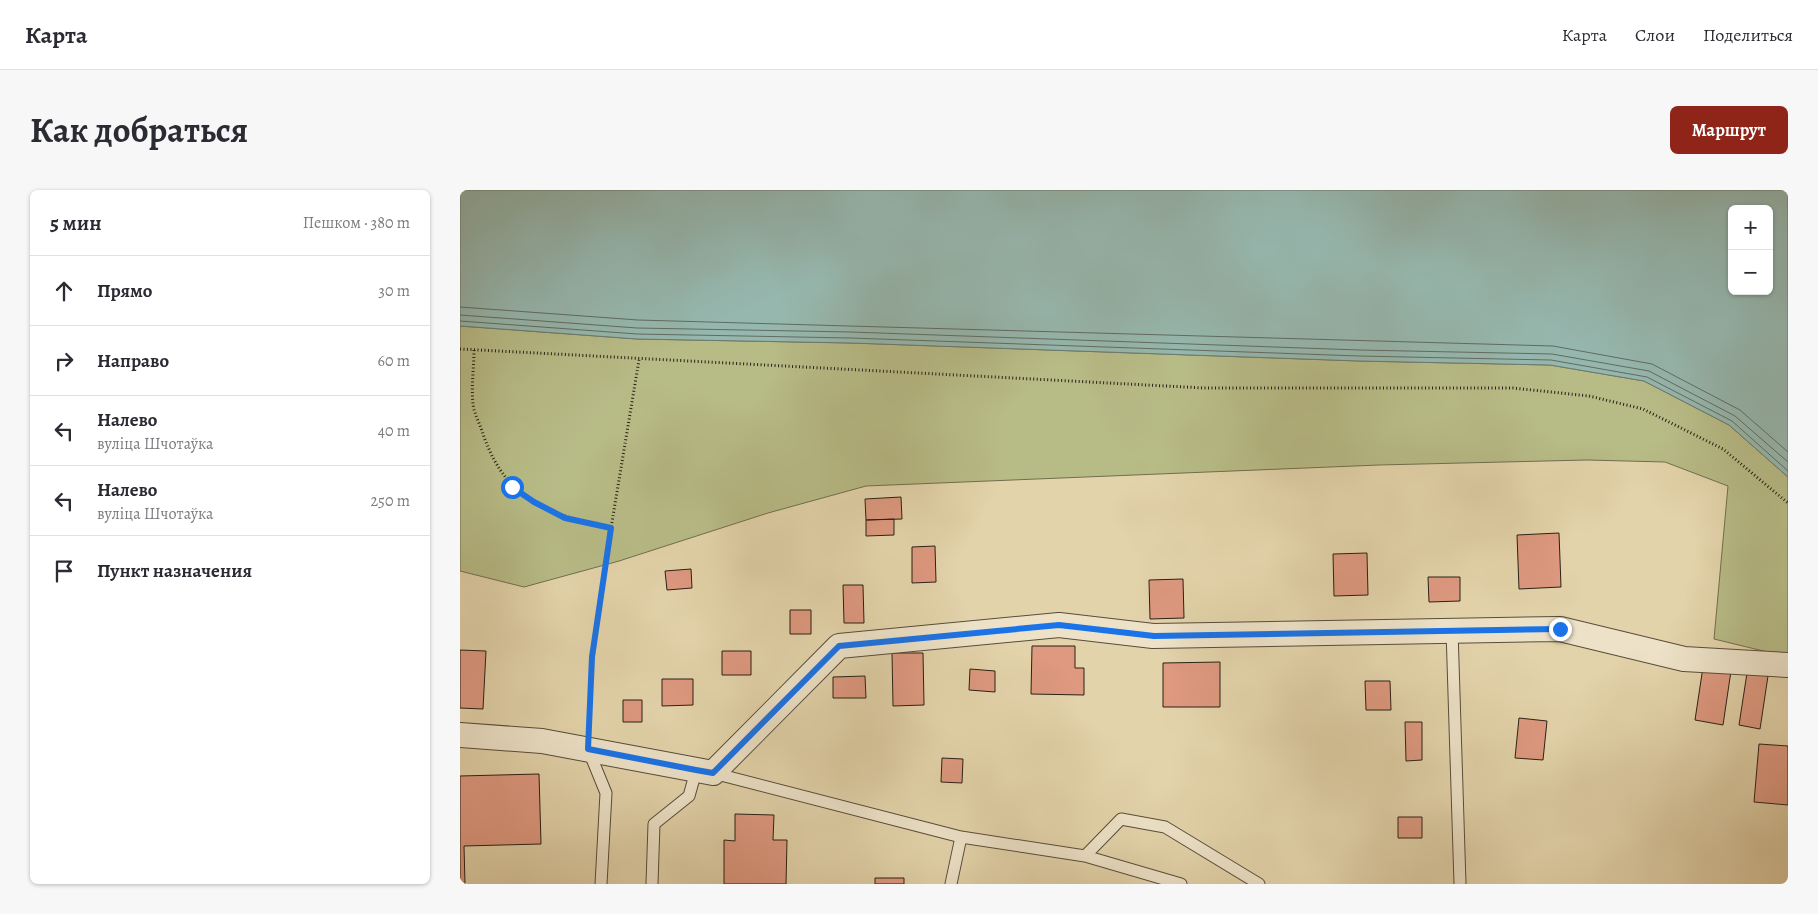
<!DOCTYPE html>
<html lang="ru">
<head>
<meta charset="utf-8">
<style>
  :root { --surface:#fff; --page:#f7f7f7; --text:#2b2b33; --muted:#7c7c81; --line:#e1e1e2; --accent:#8f2418 }
  body { margin:0; font-family:Alegreya,serif; background:var(--page); color:var(--text) }
  .controls { position:absolute; right:15px; top:15px; display:grid; overflow:hidden; border-radius:8px; box-shadow:0 1px 4px #0004 }
  .controls button { width:45px; height:45px; display:grid; place-items:center; padding:0; border:0; border-bottom:1px solid var(--line); background:var(--surface); color:var(--text); font:25px sans-serif }
  .stop { position:absolute; width:15px; height:15px; margin:-11px; border:4px solid #1a73e8; border-radius:50%; background:#fff }
  .stop.end { background:#1a73e8; border-color:#fff; box-shadow:0 1px 5px #0008 }
  .list { margin:0; padding:0; list-style:none }
  h2 { display:flex; justify-content:space-between; align-items:center; height:65px; margin:0; padding:0 20px; font-size:21px }
  h2 small { font-size:16px; font-weight:400; color:var(--muted) }
  .list li { display:grid; grid-template-columns:32px 1fr auto; gap:15px; align-items:center; box-sizing:border-box; height:70px; padding:0 20px; border-top:1px solid var(--line) }
  .list b { display:block; font-size:19px; white-space:nowrap }
  .list p { margin:0; font-size:16px; white-space:nowrap; color:var(--muted) }
  .list em { font-size:16px; font-style:normal; color:var(--muted) }
  .icon { flex:none; width:28px; height:28px; fill:none; stroke:currentColor; stroke-width:2; stroke-linecap:round; stroke-linejoin:round }
  .map { position:relative; flex:none; width:1328px; height:694px; overflow:hidden; border-radius:8px }
  header { display:flex; align-items:center; gap:30px; box-sizing:border-box; height:70px; padding:0 25px; background:var(--surface); border-bottom:1px solid var(--line) }
  header strong { font-size:24px }
  nav { display:flex; gap:28px; margin-inline-start:auto; font-size:18px }
  .intro { display:flex; align-items:center; justify-content:space-between; box-sizing:border-box; height:120px; padding:0 30px }
  h1 { margin:0; font-size:35px }
  .button { padding:12px 22px; border-radius:8px; background:var(--accent); color:#fff; font-size:18px; font-weight:700 }
  main { display:flex; gap:30px; padding:0 30px }
  aside { flex:1; background:var(--surface); border-radius:8px; box-shadow:0 1px 4px #0004 }
  .map>svg:first-child { display:block }
  .green { fill:#b7bb86; stroke:#706e4e }
  .water { fill:#96b7ae; stroke:#6a7b71; fill-rule:evenodd }
  .lines { fill:none; stroke-linecap:round; stroke-linejoin:round }
  .shore { stroke:#606c62; stroke-width:1 }
  .building { fill:#de9980; stroke:#292015 }
  .lane-casing { stroke:#584d3a; stroke-width:13 }
  .street-casing { stroke:#584d3a; stroke-width:26 }
  .path { stroke:#292015; stroke-width:3; stroke-dasharray:1 2.5; stroke-linecap:butt }
  .lane { stroke:#ede2c8; stroke-width:11 }
  .street { stroke:#ede2c8; stroke-width:24 }
  .route { stroke:#1a73e8; stroke-width:6 }
</style>
</head>
<body>
<header>
<strong>Карта</strong>
<nav><a>Карта</a><a>Слои</a><a>Поделиться</a></nav>
</header>
<div class="intro"><h1>Как добраться</h1><a class="button">Маршрут</a></div>
<main>
<aside>
<h2>5 мин<small>Пешком · 380 m</small></h2>
<ul class="list">
<li><svg class="icon" aria-label="ahead" viewBox="0 0 24 24"><path d="M12 20V5M6 11l6-6 6 6"/></svg><div><b>Прямо</b></div><em>30 m</em></li>
<li><svg class="icon" aria-label="right" viewBox="0 0 24 24"><path d="M7 20v-9h11M14 6l5 5-5 5"/></svg><div><b>Направо</b></div><em>60 m</em></li>
<li><svg class="icon" aria-label="left" viewBox="0 0 24 24"><path d="M17 20v-9H6M10 6l-5 5 5 5"/></svg><div><b>Налево</b><p>вуліца Шчотаўка</p></div><em>40 m</em></li>
<li><svg class="icon" aria-label="left" viewBox="0 0 24 24"><path d="M17 20v-9H6M10 6l-5 5 5 5"/></svg><div><b>Налево</b><p>вуліца Шчотаўка</p></div><em>250 m</em></li>
<li><svg class="icon" aria-label="arrive" viewBox="0 0 24 24"><path d="M6 21V4h12l-3 4 3 4H6"/></svg><div><b>Пункт назначения</b></div></li>
</ul>
</aside>
<div class="map">
<svg width="1328" height="694" viewBox="0 0 1328 694">
  <rect width="100%" height="100%" fill="#e3d3aa"/>
  <filter id="stains"><feTurbulence type="fractalNoise" baseFrequency=".004" numOctaves="4"/><feColorMatrix values="0 0 0 0 .2 0 0 0 0 .09 0 0 0 0 .02 0 0 0 .5 -.17"/></filter>
  <radialGradient id="worn" r=".72"><stop offset=".6" stop-color="#630" stop-opacity="0"/><stop offset="1" stop-color="#630" stop-opacity=".3"/></radialGradient>
  <path class="green" d="M0,136l177,13 214,4 508,18 191,4 94,16 85,44 59,52v180l-74,-18 14,-153 -63,-24 -78,-2 -208,5 -513,21 -98,27 -149,48 -95,26 -64,-16z"/>
  <path class="water" d="M0,0h1328v287l-59,-52 -85,-44 -94,-16 -191,-4 -508,-18 -214,-4 -177,-13zM1272,19h37v82h-37z"/>
  <g class="lines">
    <path class="shore" d="M0,117l178,13 915,26 99,18 88,46 48,42
      M0,125l177,13 214,4 508,18 193,4 97,17 86,45 53,46
      M0,131l177,13 214,4 508,18 192,4 96,17 85,44 56,50"/>
  </g>
  <path class="building" d="M441,307l1,22 -36,1 -1,-21z
    M434,329v16l-28,1v-16z
    M1099,343l2,54 -42,2 -2,-54z
    M475,356l1,36 -24,1v-36z
    M907,363l1,42 -34,1 -1,-42z
    M231,379l1,19 -25,2 -2,-19z
    M968,387h32v24l-31,1z
    M723,389l1,39 -34,1 -1,-39z
    M383,395h20l1,38h-20z
    M330,420h21v24h-21z
    M572,456h43v22h9v27l-53,-1z
    M0,460l26,1 -3,58 -23,-1z
    M262,461h29v24h-29z
    M432,463h31l1,52 -31,1z
    M760,472v45h-57v-44z
    M1243,477l28,4 -8,54 -28,-5z
    M510,479l25,2v21l-26,-2z
    M1287,483l21,3 -8,53 -21,-4z
    M405,486l1,22h-33v-21z
    M202,489h31v26l-31,1z
    M905,491h25l1,29h-25z
    M163,510h19v22h-19z
    M1059,528l28,3 -4,39 -28,-2z
    M945,532h17v38l-16,1z
    M1299,554l29,2v59l-34,-3z
    M482,568l21,1 -1,24 -21,-1z
    M79,584l2,70 -77,2 1,38h-5v-108z
    M275,624l39,1 -1,25h14l-1,44h-62v-44l11,1z
    M938,627h24v21h-24z
    M415,688h29v6h-29z"/>
  <g class="lines">
    <g class="lane-casing">
      <path id="lane" d="M992,440l8,254
        M128,559l18,44 -5,91
        M253,583l248,64 124,19 96,28
        M625,666l36,-37 44,8 94,57
        M192,694l2,-60 35,-28 7,-25
        M491,694l10,-47"/>
    </g>
    <g class="street-casing">
      <path id="street" d="M0,545l82,6 171,32 126,-127 220,-21 94,11 407,-7 124,30 104,6"/>
    </g>
    <path class="path" d="M0,159l744,39h309l76,8 54,13 80,40 65,54
      M14,160c0,18 -3,36 -1,54 1,10 8,22 11,33 24,65 64,77 127,91
      M129,538l3,-71 19,-129 28,-168"/>
    <use href="#lane" class="lane"/>
    <use href="#street" class="street"/>
  </g>
  <g class="lines">
    <path class="route" d="M52,297l22,15 31,16 46,10 -19,129 -4,92 108,21 17,3 126,-127 220,-21 95,11 406,-7"/>
  </g>
  <rect width="100%" height="100%" filter="url(#stains)"/>
  <rect width="100%" height="100%" fill="url(#worn)"/>
</svg>
<div class="controls">
<button>+</button>
<button>−</button>
</div>
<div class="stop" style="left:52px;top:297px"></div>
<div class="stop end" style="left:1100px;top:439px"></div>
</div>
</main>
</body>
</html>
